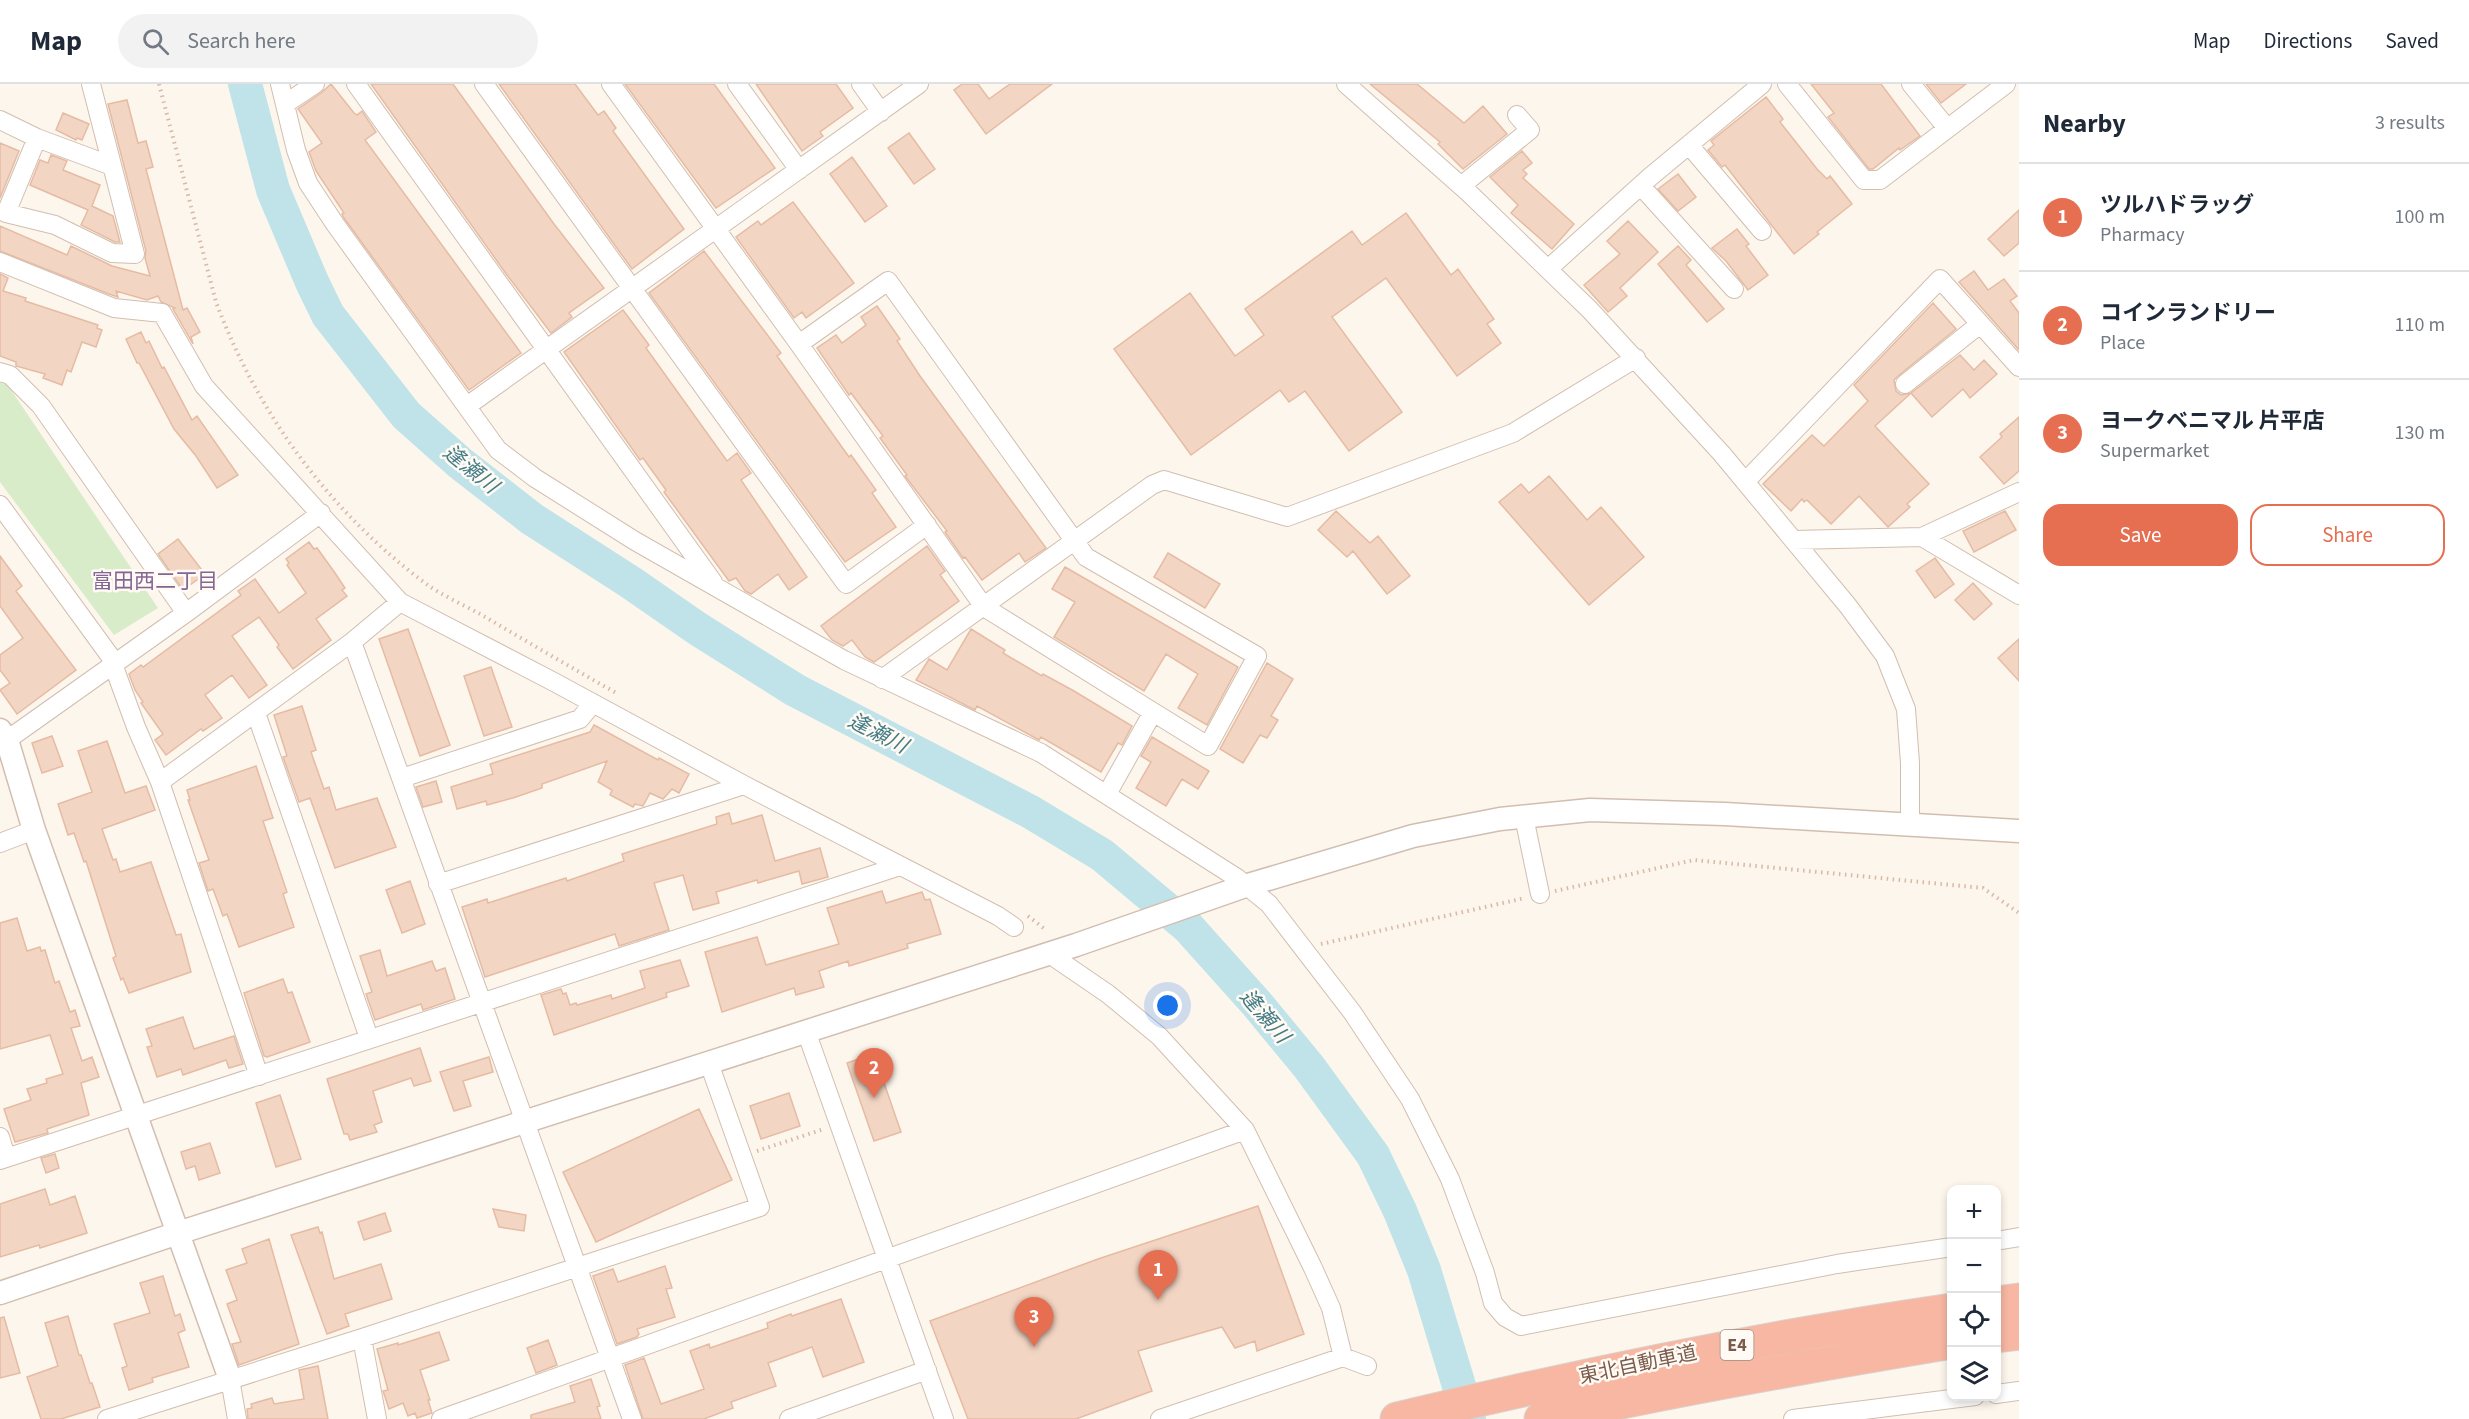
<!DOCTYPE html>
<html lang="en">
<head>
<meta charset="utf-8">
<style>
  :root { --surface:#fff; --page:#f2f2f3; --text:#1f2937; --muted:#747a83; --line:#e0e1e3; --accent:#e76f51 }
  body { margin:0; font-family:"Source Sans 3","Noto Sans JP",sans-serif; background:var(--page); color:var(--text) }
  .controls { position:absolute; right:18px; bottom:18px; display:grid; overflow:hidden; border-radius:12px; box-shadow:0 3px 9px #0003 }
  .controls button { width:54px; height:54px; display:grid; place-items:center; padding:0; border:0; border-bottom:2px solid var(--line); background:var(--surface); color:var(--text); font:30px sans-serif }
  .you { position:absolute; left:1168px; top:922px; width:21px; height:21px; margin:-15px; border:4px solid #fff; border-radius:50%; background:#1a73e8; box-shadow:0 0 0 9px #1a73e833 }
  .badge { display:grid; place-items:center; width:39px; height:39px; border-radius:50%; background:var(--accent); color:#fff; font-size:20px; font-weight:700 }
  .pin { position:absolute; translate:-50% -50px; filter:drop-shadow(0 2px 3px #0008) }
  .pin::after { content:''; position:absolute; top:32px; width:21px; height:18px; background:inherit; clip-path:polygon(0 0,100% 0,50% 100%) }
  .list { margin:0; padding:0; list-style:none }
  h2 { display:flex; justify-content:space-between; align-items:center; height:78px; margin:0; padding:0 24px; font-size:26px }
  h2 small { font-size:20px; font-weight:400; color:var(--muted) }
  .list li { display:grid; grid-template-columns:39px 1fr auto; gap:18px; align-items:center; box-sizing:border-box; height:108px; padding:0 24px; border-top:2px solid var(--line) }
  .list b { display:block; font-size:22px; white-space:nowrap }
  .list p { margin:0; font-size:20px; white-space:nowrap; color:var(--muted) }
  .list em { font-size:20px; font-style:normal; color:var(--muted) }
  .actions { display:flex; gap:12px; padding:18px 24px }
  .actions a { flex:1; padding:14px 0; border:2px solid var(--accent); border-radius:18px; text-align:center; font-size:21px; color:var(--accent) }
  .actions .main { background:var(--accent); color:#fff }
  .icon { flex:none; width:33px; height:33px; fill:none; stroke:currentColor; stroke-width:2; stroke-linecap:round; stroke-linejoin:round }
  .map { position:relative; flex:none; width:2019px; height:1335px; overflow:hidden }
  header { display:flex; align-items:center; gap:36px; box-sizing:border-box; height:84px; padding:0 30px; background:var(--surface); border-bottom:2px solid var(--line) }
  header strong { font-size:28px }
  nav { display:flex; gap:33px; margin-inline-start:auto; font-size:21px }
  .search { width:420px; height:54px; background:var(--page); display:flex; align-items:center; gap:15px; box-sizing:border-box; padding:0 21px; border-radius:33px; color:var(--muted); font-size:22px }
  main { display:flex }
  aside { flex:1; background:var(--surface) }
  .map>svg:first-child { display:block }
  .green { fill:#d8ecc9 }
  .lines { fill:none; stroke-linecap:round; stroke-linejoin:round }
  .river { stroke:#bfe3e8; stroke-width:34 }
  .building { fill:#f3d5c3; stroke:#e6bba3; stroke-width:1.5 }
  .minor-casing { stroke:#d1beb0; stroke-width:20 }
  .tertiary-casing { stroke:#d1beb0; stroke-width:25 }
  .motorway-casing { stroke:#dad1cd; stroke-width:35 }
  .path { stroke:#d9b8a5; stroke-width:4; stroke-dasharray:1.5 4.5; stroke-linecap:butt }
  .minor { stroke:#fff; stroke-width:18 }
  .tertiary { stroke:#fff; stroke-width:22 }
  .motorway { stroke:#f7b7a3; stroke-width:33 }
  .labels { text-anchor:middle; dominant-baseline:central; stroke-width:5; stroke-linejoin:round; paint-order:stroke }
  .shield { fill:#fffaf3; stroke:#a28b7f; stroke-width:1.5 }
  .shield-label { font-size:18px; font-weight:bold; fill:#7a5c4d }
  .street-label { font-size:20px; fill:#7a5c4d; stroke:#fffaf3 }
  .water-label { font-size:21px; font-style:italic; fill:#437c86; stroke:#fffaf3 }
  .neighbourhood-label { font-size:21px; fill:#846695; stroke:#fffaf3 }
</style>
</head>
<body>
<header>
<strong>Map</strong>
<div class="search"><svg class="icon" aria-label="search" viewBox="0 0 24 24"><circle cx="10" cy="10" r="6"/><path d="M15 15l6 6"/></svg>Search here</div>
<nav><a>Map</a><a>Directions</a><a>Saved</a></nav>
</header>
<main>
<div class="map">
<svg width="2019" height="1335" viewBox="0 0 2019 1335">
  <rect width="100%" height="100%" fill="#fdf6ec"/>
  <path class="green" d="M0,299l7,1 151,224 -44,27 -114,-153z"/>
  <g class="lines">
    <path class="river" d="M245,0l28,106 39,92 16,33 78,100 54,48 72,56 98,63 68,47 97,61 234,121 73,44 86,72 69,77 52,63 64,88 27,56 24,59 45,149"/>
  </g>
  <path class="building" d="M331,0l23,29 3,2 5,-4 14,21 -11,8 156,213 -52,37 -125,-172 -2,-4 2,-1 -28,-42 -7,-19 13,-9 -24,-34 23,-16z
    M371,0h82l101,140 50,64 -35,25 3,4 -21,16 -44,-58z
    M499,0h76l23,31 6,-4 12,17 -3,3 71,98 -52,40z
    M625,0h89l61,84 -59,40z
    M756,0h80l17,24 -33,24 3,4 -21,15z
    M962,0h16l11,15 21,-15h42l-66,50 -32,-44z
    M1370,0h47l47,39 19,-17 24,28 -44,35 -25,-25 2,-2z
    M1811,0h70l39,52 -20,14 -1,-2 -26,21h-4l-41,-52 6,-4z
    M1926,0h40l-25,19z
    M1766,13l17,22 -3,3 37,47 10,10 3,-3 22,28 -35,28 2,2 -25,20 -69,-89 -3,2 -14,-17 6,-5 -3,-4z
    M127,16l11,43 8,-2 7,26 -7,2 37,141 4,-2 13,24 -9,5 2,7 -20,-35 2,-1 -14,-6 -3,-6 -11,4 -31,-9 2,6 -9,-3 -109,-43v-25l67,29 4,-9 41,20 38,10 -5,-18 1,-7 -38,-147z
    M63,29l26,11 -7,16 -5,-2 -1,2 -20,-10z
    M909,49l26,36 -21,15 -26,-36z
    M0,59l19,8 -19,47z
    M1522,67l10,12 -9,7 4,4 -4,4 51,46 -22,25 -41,-36 7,-8 -28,-28z
    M51,71l16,6 -4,9 37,15 -8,21 21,10 7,26h-5l-34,-17 7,-15 -58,-25 10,-25 8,3z
    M852,73l35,49 -22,16 -35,-48z
    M1678,90l18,23 -18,14 -20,-22z
    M793,118l61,81 -48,35 -4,-6 -8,6 -58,-81 22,-16 3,4z
    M2019,126v33l-15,13 -16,-17z
    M1406,129l45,62 7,-6 36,50 -7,5 14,19 -44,33 -71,-98 -54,39 70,95 -53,39 -44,-60 -16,11 -9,-12 -89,65 -77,-106 76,-56 45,63 29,-21 -19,-26 107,-78 10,14z
    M1628,137l30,31 -38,36 7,8 -19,16 -24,-27 36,-31 -13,-13z
    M1737,145l12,15 -3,2 22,29 -20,15 -22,-29 -14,-13z
    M1678,162l13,14 -5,5 38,44 -17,13 -49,-58z
    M704,167l77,102 -4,3 72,101 2,-2 25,35 -4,3 24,34 -51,35 -196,-269z
    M1974,187l14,19 16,-11 13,17 -7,5 9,12v37l-60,-68z
    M0,190l8,4 -5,13 23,7 -1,3 73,24 -1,3 5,2 -6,17 -14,-5 -11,30 -4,-2 -5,15 -19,-7 2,-4 -29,-8v-4l-16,-6z
    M1933,219l23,26 -58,47 -4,4 2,11 5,4 10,-2 -36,33 54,58 -22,20 3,3 -22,20 -29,-31 -28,28 -24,-24 -3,2 -2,-3 -11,12 -28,-27 49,-49 12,11 44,-45 -14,-16z
    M877,222l23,33 -3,2 23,35 126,172 -21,14 -6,-9 -37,27 -17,-23 -2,1 -18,-26 2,-1 -42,-55 2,-1 -27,-37 3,-2 -32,-43 -2,2 -32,-47 19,-13 6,8 24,-18 -5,-8z
    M623,226l26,35 -3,3 81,113 10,-8 14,20 -10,7 66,97 -18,13 -11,-16 -27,20 -6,-3 -9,-13 -7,3 -65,-89 2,-2 -23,-32 -3,2 -76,-108z
    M141,248l5,11 3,-2 13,27 2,-1 28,53 5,-4 41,59 -21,13 -21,-32 -22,-27 -35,-66h-2l-11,-24z
    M1960,271l14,15 10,-10 13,14 -27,24 -7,-9 -31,28 -21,-24z
    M2019,333v54l-15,13 -24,-27 22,-20 -2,-3z
    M1549,392l38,44 14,-13 43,50 -55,48 -90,-103 22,-18 8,9z
    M1336,427l34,32 8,-7 32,40 -23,18 -34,-43 -6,6 -29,-27z
    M2005,427l11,19 -42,22 -11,-21z
    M178,455l27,35 -22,16 -25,-36z
    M309,458l5,7 3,-1 18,25 10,15 -3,2 5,6 -31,23 15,21 -38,29 -16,-22 2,-2 -20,-28 -27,19 35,49 -18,13 -17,-23 -27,20 17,23 -19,13 -2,-2 -35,26 -11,-15 8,-6 -22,-31 2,-1 -8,-12 -6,-16 12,-9 2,2 98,-72 -3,-4 17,-12 24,34 27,-20 -19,-28 2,-2 -3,-4z
    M927,462l18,25 -5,4 19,26 -85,61 -9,-5 -13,-17 -9,6 -11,-6 -11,-14z
    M1168,469l52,31 -15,24 -51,-31z
    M0,472l22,30 -6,5 60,79 -59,44 -17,-24 10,-7 -10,-13v-15l23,-17 -23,-32z
    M1935,474l19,26 -19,14 -19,-27z
    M1065,483l173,100 -31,58 -29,-17 20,-34 -32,-20 -22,37 -90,-54 21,-35 -23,-13z
    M1973,499l19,21 -18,16 -19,-20z
    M408,545l42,116 -30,11 -41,-117z
    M971,545l34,21 -2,3 39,23 1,-2 31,17 58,35 -10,19 -4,-2 -17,29 -60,-35 -2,3 -62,-34 -2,4 -59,-30 13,-21 18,11z
    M2019,555v42l-21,-23z
    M1267,579l26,16 -22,37 7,4 -11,18 -7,-3 -17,28 -23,-14z
    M491,583l21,60 -28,9 -20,-60z
    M302,622l14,44 -5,2 13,37 5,-2 7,23 41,-12 19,49 -61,21 -25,-70 -11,4 -16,-45 4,-1 -13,-41z
    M594,641l64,35 1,-2 30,16 -10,19 -7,-4 -9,10 -13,-6 -7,13 -8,-2 -2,3 -23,-12 2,-5 -14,-8 9,-21 -65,23v4l-29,10 -26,7 -1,-4 -29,8 -6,-22 42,-13 -3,-10 100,-32z
    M52,652l11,30 -21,7 -10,-30z
    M1152,653l57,34 -11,18 -16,-10 -16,27 -30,-18 15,-26 -10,-6z
    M107,657l18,52 21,-7 9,24 -53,19 11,31 3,-1 4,13 31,-10 25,73 5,-1 10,38 -62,21 -6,-15 -2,2 -8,-22 3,-2 -30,-95 -2,1 -10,-29 -6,2 -10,-31 34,-12 -14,-41z
    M256,682l17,52 -10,3 24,71 -4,2 11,33 -55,20 -12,-33 -4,2 -10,-27 -5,2 -9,-28 10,-3 -21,-60h2l-3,-10z
    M436,697l6,21 -19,5 -7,-20z
    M729,729l3,11 30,-9 13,46 45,-13 8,29 -26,7 -3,-13 -41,12 -1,-3 -41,12 3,11 -26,7 -10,-35 -29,8 15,47 -50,16 -4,-12 -130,43 -23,-70 25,-8 1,4 78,-25 1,3 57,-20 -2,-7 95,-30 -1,-7z
    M410,797l15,43 -23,9 -16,-43z
    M882,807l4,12 36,-11 3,8 5,-1 11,35 -34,10 1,4 -59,18 -1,-5 -29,10 5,16 -28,8 -2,-7 -72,24 -17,-60 52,-15 9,28 73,-21 -12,-36z
    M17,834l10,33 13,-4 1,4 4,-1 10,33 4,-2 11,31 5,-2 5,16 -9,2 11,33 10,-4 7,20 -18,6 8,32 -42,14 1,4 -33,9 -11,-33 27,-9 -4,-11 20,-6 -1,-4 17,-5 -13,-39 -50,14v-126z
    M380,866l7,26 45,-15 4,10 9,-3 10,31 -32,11 -2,-6 -46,16 -9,-26 6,-2 -12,-36z
    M680,876l9,26 -23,7 1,4 -113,38 -13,-40 20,-6 2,5 3,-1 4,12 6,-2 1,2 34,-10 1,4 33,-11 -5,-17z
    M283,895l5,14 4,-1 18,50 -43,15 -3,-1 -20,-63z
    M183,933l11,32 40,-13 9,28 -14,4 -3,-8 -43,15 -2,-6 -24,8 -10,-30 5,-1 -6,-17z
    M420,964l11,33 -17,5 -3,-8 -38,13 9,31 -8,3 3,7 -27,8 -2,-6h-4l-17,-55z
    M874,970l27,78 -27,9 -27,-78z
    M489,973l4,15 -30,9 8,25 -17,5 -14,-39z
    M789,1009l11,33 -39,13 -11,-33z
    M280,1011l21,64 -25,8 -20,-64z
    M699,1025l33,71 -136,62 -33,-70z
    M210,1059l10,30 -21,7 -4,-14 -9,3 -5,-17z
    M55,1070l4,14 -13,5 -5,-15z
    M45,1105l5,16 25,-9 12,37 -47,15 -1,-3 -39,12v-53z
    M1258,1122l46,128 -47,17 -2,-10 -20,7 -13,-21 -84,24 14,40 -76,28h-108l-38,-98 168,-62z
    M493,1125l33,6 -2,16 -25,-4z
    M385,1129l6,18 -27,9 -6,-18z
    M318,1143l2,6 2,-1 12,47 47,-15 11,35 -47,15 4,12 -22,8 -36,-99z
    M269,1155l30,105 -60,21 -7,-21 9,-2 -14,-38 10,-4 -11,-30 21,-7 -5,-14z
    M665,1182l7,22 -6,1 9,28 -38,12 2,5 -2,3 -20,7 -24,-68 20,-7 5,13z
    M163,1192l12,40 5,-2 5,16 -7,3 11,34 -37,11 1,4 -24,8 -7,-22 5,-2 -13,-42 36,-11 -10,-30z
    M841,1215l23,63 -41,15 -11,-30 -44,16 8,23 -45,16 2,6 -29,11h-61l-18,-54 19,-7 17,46 43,-15 -14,-38 19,-7 1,4 58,-20 -1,-5 24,-9 1,2z
    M68,1232l11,39h2l9,28h2l8,24 -39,12h-20l-14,-42 31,-11 -13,-43z
    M4,1233l16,56 -20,5v-60z
    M439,1248l10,28 -29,10 10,30h-2l4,13 -15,5 -2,-5 -7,3 -5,-13 -14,6 -6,-18 5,-1 -11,-41 21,-6v2z
    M548,1256l9,25 -21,8 -9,-25z
    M318,1282l10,53h-80l-1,-10 5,-1 -1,-4 21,-6 2,6 30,-5 -5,-29z
    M591,1295l9,27 -3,1 4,12h-70v-4l44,-13 -5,-16z"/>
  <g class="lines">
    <g class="minor-casing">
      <path id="minor" d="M280,0l16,66 12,33 27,41 163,226 37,28 100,63 209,119 197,93 196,125 32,26 83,108 58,87 40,80 35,94 8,30 12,14 16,9 316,-62 115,-17
        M356,0l357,498
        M484,0l362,500 81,-59
        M611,0l188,260 185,263 169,105
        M737,0l62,86
        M861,0l20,28
        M1346,0l123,109 121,117 132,144 126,152 37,50 21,53 4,54v62
        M1787,0l77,96h16l126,-96
        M1911,0l36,44
        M285,20l30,-20
        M0,36l37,18 75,28
        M37,54l-31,75 49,12 57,28 23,1 -44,-170
        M1689,61l73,86
        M1461,102l69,-56 -13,-15
        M1641,102l93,103
        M0,178l114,46 48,5 42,73 196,216 154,80 190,103 254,131 16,11
        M1548,185l102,-92 112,-93
        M799,260l89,-63 198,276 171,99 -49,90 -55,-34 -46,82
        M0,288l10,3 31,31 145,207
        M1905,300l75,-60
        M467,322l452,-322
        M1745,398l195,-203 79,88
        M0,421l110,151 26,71 24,55 99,294
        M1922,453l97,-45
        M1793,456l129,-3 97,58
        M352,558l280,777
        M882,595l270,-194 12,-5 123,37 226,-84 123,-75
        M256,629l113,325
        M7,656l179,-127 135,-100
        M402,694l178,-59 13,-16
        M160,698l192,-140 48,-40
        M1524,733l16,77
        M0,759l34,-13
        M438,800l306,-99
        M1048,869l60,41 51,42 86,94 68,138 18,40 12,49
        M806,947l138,388
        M0,1053l6,20
        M0,1076l900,-294
        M1996,1157l23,-4
        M362,1254l15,81
        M230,1295l7,40
        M1996,1310l23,-3
        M107,1335l255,-81 398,-131 -51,-144
        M441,1335l804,-289
        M789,1335l138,-49
        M1160,1335l183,-62 24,9
        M1793,1335l182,-23"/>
    </g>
    <g class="tertiary-casing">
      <path id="tertiary" d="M0,646l7,10 27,90 196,549
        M0,1209l178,-60 898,-288 172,-60 165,-49 87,-17 90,-9 135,4 294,17"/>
    </g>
    <g class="motorway-casing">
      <path id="motorway" d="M1996,1219l23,-3
        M1996,1252l23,-3
        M1397,1335c184,-44 368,-82 555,-109
        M1541,1335c136,-30 273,-54 411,-77"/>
    </g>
    <path class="path" d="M159,0l57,218c42,112 113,209 209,281 16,12 37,21 55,31 46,27 92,54 138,80
      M1555,807l139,-31 289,28 36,25
      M1028,832l18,14
      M1321,860l204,-46
      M757,1067l67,-22"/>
    <use href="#minor" class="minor"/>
    <use href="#tertiary" class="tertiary"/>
    <use href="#motorway" class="motorway"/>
  </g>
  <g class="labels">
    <rect class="shield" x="1720.5" y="1246" width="33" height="30" rx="4.5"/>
    <g class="shield-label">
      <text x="1737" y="1261">E4</text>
    </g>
    <g class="street-label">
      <text transform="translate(1638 1281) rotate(-12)">東北自動車道</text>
    </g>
    <g class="water-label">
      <text transform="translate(471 385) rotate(39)">逢瀬川</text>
      <text transform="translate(878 649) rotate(27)">逢瀬川</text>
      <text transform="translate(1265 932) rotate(49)">逢瀬川</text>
    </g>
    <g class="neighbourhood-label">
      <text x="155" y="497">富田西二丁目</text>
    </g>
  </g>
</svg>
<div class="controls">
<button>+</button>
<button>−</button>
<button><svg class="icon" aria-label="locate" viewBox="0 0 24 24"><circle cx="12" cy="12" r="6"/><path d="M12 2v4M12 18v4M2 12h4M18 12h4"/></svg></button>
<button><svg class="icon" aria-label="layers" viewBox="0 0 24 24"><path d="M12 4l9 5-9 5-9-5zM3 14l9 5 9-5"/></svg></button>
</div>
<div class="you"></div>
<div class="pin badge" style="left:1158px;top:1216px">1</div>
<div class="pin badge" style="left:874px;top:1014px">2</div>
<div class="pin badge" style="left:1034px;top:1263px">3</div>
</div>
<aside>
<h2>Nearby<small>3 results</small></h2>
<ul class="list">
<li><span class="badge">1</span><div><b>ツルハドラッグ</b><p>Pharmacy</p></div><em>100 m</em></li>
<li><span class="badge">2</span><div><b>コインランドリー</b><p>Place</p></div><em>110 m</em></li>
<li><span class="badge">3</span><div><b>ヨークベニマル 片平店</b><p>Supermarket</p></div><em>130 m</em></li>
</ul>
<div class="actions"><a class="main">Save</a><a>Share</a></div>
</aside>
</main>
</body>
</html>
